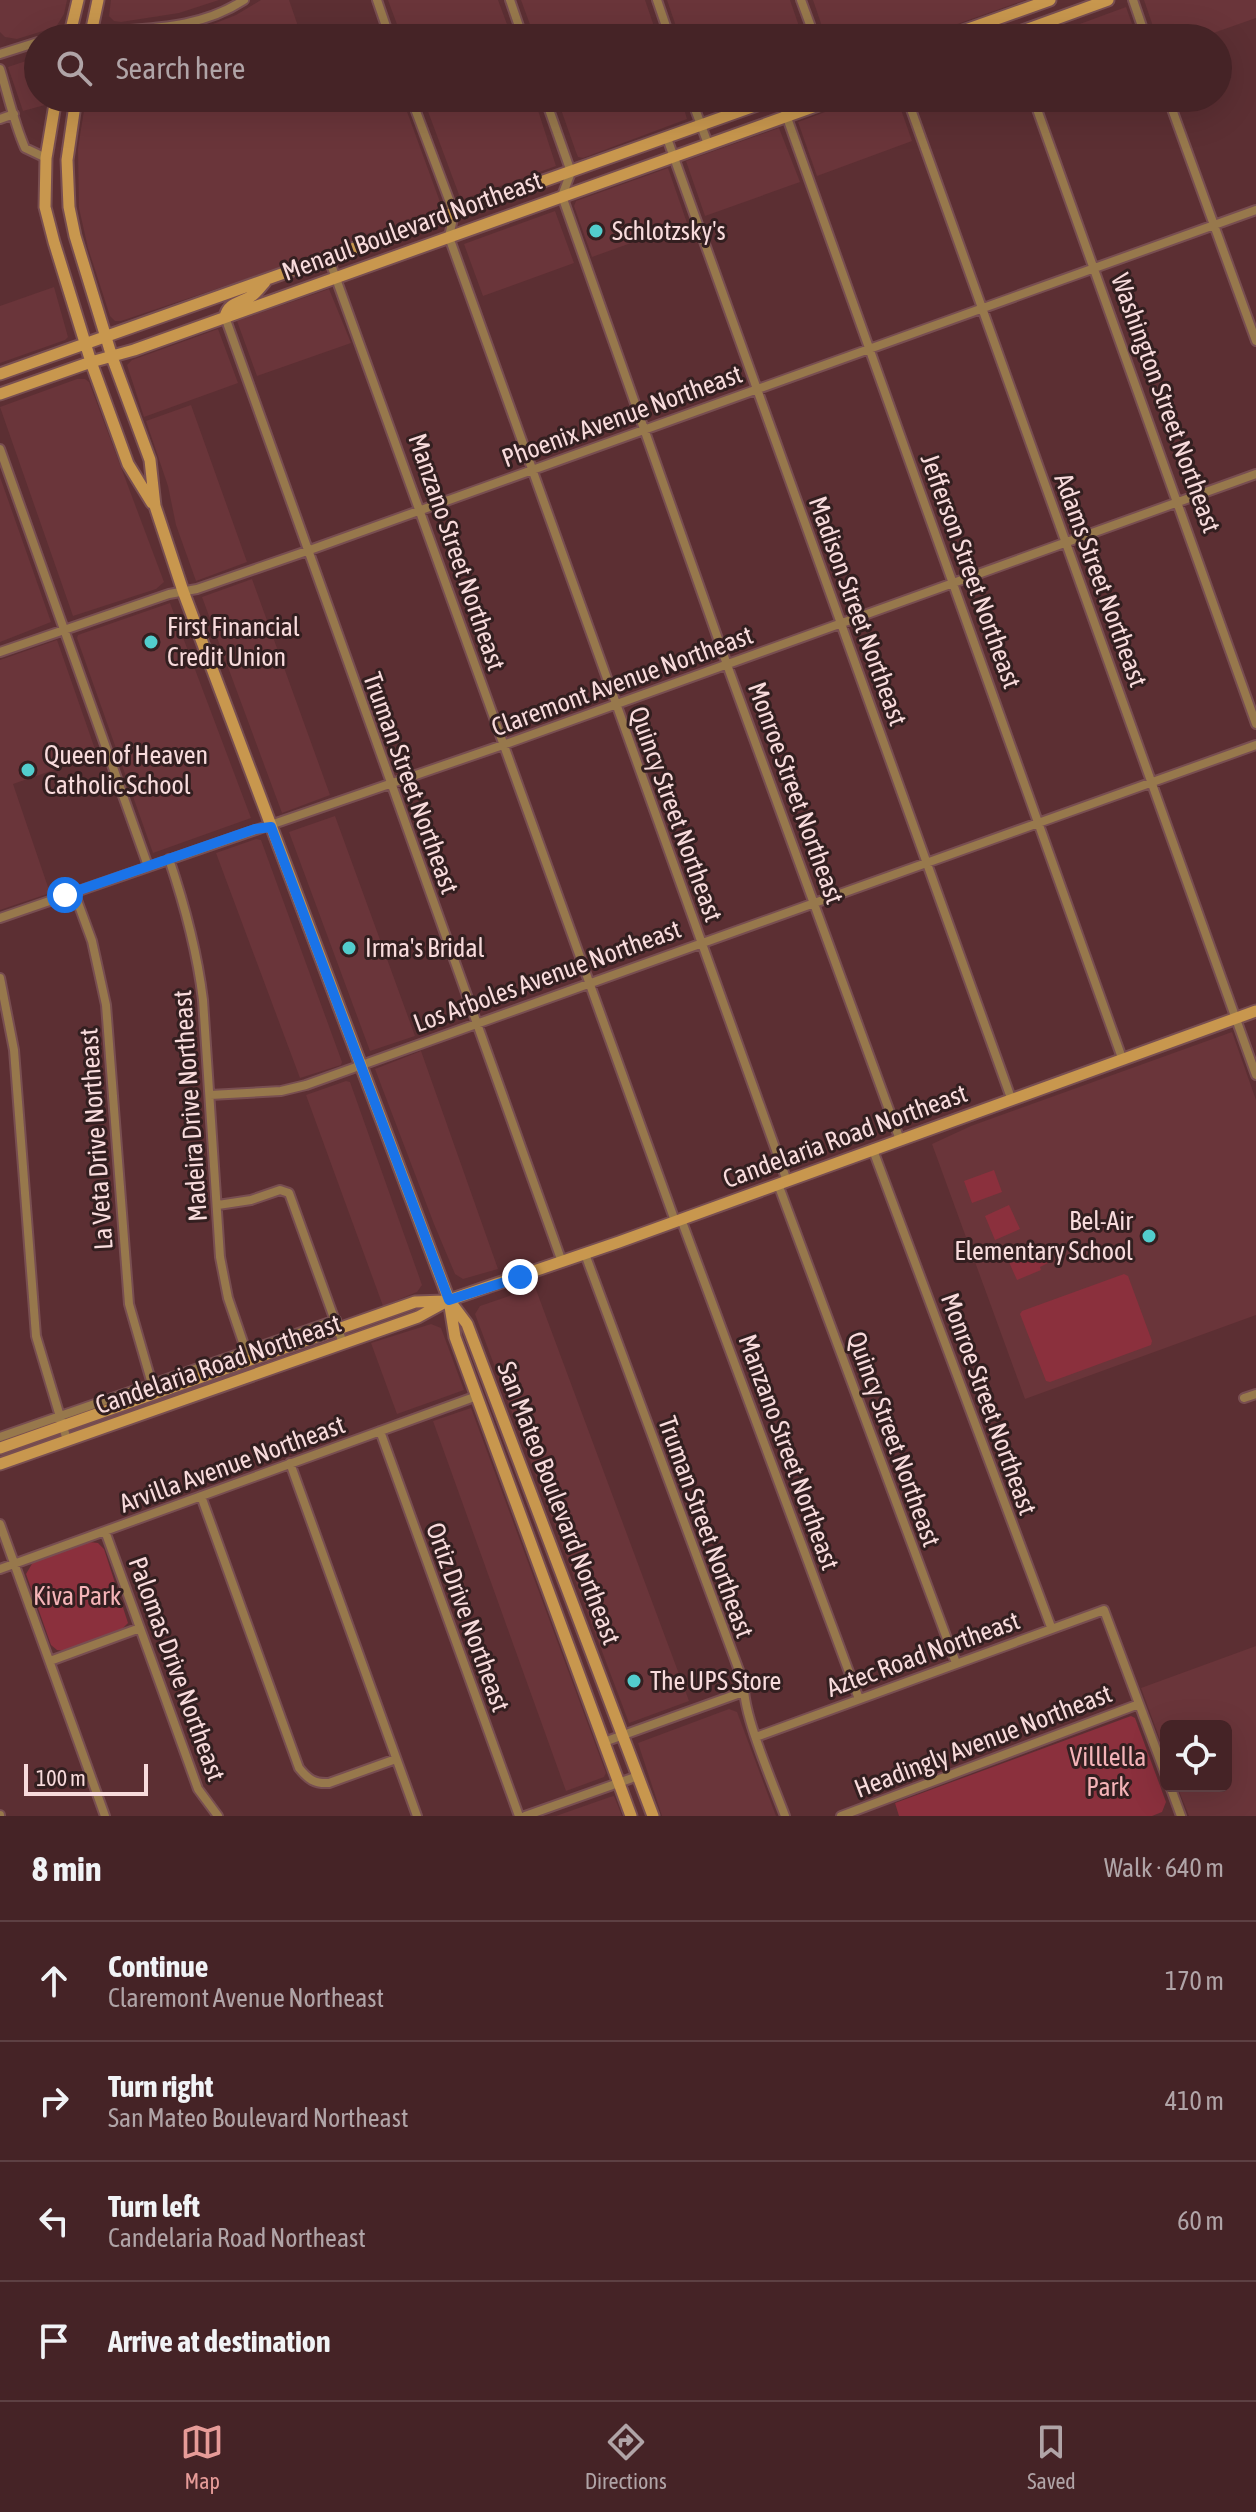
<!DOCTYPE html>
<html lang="en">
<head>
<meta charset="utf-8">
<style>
  :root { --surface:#452326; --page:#4f2f32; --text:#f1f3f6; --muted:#b0a4a7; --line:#5d4043; --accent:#e69b98 }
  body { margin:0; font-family:"Asap Condensed",sans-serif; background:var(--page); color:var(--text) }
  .controls { position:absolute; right:24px; bottom:24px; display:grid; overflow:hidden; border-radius:12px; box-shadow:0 8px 32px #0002 }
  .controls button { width:72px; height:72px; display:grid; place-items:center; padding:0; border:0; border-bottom:2px solid var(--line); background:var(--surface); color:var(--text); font:40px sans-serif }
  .scale { position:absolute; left:24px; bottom:20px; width:124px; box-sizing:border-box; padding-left:8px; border:4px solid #f8dbdc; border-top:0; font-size:22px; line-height:28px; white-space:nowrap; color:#f8dbdc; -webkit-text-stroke:6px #331f20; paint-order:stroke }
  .stop { position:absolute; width:24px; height:24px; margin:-18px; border:6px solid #1a73e8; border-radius:50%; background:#fff }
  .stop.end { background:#1a73e8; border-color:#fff; box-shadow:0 2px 8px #0008 }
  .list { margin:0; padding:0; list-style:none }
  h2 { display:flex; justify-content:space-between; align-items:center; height:104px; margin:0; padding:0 32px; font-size:34px }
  h2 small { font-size:26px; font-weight:400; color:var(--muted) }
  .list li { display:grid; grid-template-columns:52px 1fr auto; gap:24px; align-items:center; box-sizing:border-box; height:120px; padding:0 32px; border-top:2px solid var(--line) }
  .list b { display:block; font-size:30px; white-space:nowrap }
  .list p { margin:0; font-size:26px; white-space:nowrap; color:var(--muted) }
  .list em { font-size:26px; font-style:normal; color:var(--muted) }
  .icon { flex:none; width:44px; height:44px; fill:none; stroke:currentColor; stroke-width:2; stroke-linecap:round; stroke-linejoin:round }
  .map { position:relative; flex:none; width:1256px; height:1816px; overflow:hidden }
  .search { position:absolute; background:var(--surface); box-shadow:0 8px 32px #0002; left:24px; right:24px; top:24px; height:88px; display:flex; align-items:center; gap:20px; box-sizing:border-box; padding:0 28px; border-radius:44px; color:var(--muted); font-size:30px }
  .sheet { height:584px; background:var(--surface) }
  nav { display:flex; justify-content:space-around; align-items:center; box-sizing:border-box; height:112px; border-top:2px solid var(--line); background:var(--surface); font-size:22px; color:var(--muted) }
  nav a { display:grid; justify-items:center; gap:4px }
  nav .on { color:var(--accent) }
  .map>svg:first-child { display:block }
  .built { fill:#6a353a }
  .green { fill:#8b303d }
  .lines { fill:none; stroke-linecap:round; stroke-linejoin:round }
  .street-casing { stroke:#784e51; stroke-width:12 }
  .secondary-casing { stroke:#784e51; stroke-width:15 }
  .street { stroke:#97784c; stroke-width:8 }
  .secondary { stroke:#c8974e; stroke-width:11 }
  .route { stroke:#1a73e8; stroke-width:10 }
  .poi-dot { fill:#52cdcd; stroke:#331f20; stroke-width:3 }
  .labels { text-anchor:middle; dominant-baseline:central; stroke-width:6; stroke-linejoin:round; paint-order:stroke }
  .street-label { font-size:26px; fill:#f8dbdc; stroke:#331f20 }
  .poi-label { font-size:26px; fill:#f8dbdc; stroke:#331f20; text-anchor:start }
  .park-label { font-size:26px; fill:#f5b4b8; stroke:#331f20 }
</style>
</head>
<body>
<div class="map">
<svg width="1256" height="1816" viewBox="0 0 1256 1816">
  <rect width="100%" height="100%" fill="#5c2f33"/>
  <path class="built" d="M0,0h67l-3,14 -8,13 -39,12 -12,-2 -5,-5z
    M111,0h108l-40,13 -58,9 -7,-1 -5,-5z
    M261,0h28l13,38h-151l52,-10 33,-13z
    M388,0h110l14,38h-110z
    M521,0h124l13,38h-123z
    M667,0h123l13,38h-123z
    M813,0h212l-107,38h-92z
    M1144,0h112v18l-57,20h-42z
    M1126,7l11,31h-107l37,-13 2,3z
    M38,57v41h8l-1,7 -22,6 -15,-44z
    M86,98h316l38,104v7l-197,71 -122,41h-6l-5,-5 -22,-68 -9,-40 -1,-60z
    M423,98h111l22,68 -95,34z
    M557,98h124l6,21 -104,39 -5,-1 -2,-5z
    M863,98h34l15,43 -95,35 -19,-54z
    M779,128l21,54 -95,34 -19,-55z
    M668,168l19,55 -95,34 -18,-51 2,-5z
    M555,211l19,52 -91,33 -19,-52z
    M54,287l14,50 -3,3 -65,23v-57z
    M329,289l22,54 -94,33 -20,-55z
    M218,329l20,54 -94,34 -17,-52 5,-5z
    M77,379h8l4,3 75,200 -8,7 -83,27 -73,-209z
    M191,405l56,157 -51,19 -20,-56 -8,-39 -22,-65z
    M0,477l51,145 -51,20z
    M252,579l78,216 -48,18 -80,-216z
    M170,603l81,215 -98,35 -76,-215 1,-3z
    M57,640l40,115 -84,29 37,109 -50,17v-250z
    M335,816l80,220 -45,15 -81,-219z
    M256,839l5,1 81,222 -1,3 -41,13 -84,-225z
    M1232,1032l24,68v215l-231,84 -93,-255 39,-18z
    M421,1051l77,218 -35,10 -8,-5 -21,-50 -59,-155z
    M346,1081l4,1 72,203 -5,7 -34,14 -77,-211z
    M535,1287l154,414 -60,22 -154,-409 5,-8z
    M431,1324l10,4 23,62 -67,24 -26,-71z
    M471,1408l135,365 -2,4 -38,14 -133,-370z
    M1256,1646v170h-67l-12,-30h49v-60h-60v30l-25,-68z
    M729,1709l8,3 39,104h-114l-24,-73z
    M614,1796l8,20h-66l54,-19z"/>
  <path class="green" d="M994,1170l8,22 -30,11 -8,-22z
    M1009,1205l11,24 -25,11 -10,-24z
    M1021,1243l7,17 17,-4 3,7 -8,4 1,3 -24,10 -13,-29z
    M1124,1274l4,2 24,65 -1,4 -101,37 -4,-1 -26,-67 2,-3z
    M89,1542l9,1 6,6 24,74 -8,8 -55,20 -8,-1 -6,-5 -25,-71 7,-12z
    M1131,1716l4,2 31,84 -4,10 -10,4h-253l-4,-13z"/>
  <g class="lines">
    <g class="street-casing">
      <path id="street" d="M377,0l13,38
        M510,0l13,38
        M657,0l13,38
        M801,0l14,38
        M1133,0l13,38
        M59,38c63,-13 129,-1 185,-38
        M0,54l38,-12
        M0,69c8,26 14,54 25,79l21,10
        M411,98l43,115 -5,24 338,944
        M545,98l26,74 -9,24 168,477 170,467
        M691,98l17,46
        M780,98l342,960
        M907,98l349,977
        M1033,98l223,626
        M1168,98l88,243
        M0,119l14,-5
        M667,138l344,960
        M329,259l346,962
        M225,317l337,945
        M0,449l148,417
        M0,652l169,-58 28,-5 110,-38 949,-341
        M169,859c16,47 28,92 34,141l17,257 8,41 18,53
        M74,892l18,49 14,64 23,299 23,80
        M0,918l503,-173 753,-271
        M0,978l14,72 22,286 31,104
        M210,1095l71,-4 25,-6 950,-340
        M873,1150l178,477
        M778,1184l178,479
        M218,1205l33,-5 29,-10 9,3 54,150
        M681,1219l178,480
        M585,1254l159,430c-2,29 30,102 41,132
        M1244,1398l12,-4
        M380,1431l139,385
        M0,1437l336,-117
        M290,1463l127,353
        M201,1496l98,272c9,11 15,16 30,15l67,-24
        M0,1524l105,292
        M105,1531l93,258 20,27
        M0,1569l477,-173
        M50,1661l90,-33
        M756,1737l348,-127 62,166
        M604,1742l139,-50
        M1170,1786l11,30
        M0,1815v1
        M525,1816l113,-40
        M841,1816l298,-112"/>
    </g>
    <g class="secondary-casing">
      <path id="secondary" d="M69,38l9,-38
        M90,38l8,-38
        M943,38l107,-38
        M1003,38l105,-38
        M56,98l-10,60 -1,49 9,35 37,120 37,102 24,39
        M76,98l-9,62 2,47 6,29 37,121 38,103 5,46 28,85 266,709 6,37 176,479
        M225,317c3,-14 14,-14 25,-20 6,-3 10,-10 15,-15
        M0,374l777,-276
        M0,394l91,-32 43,-12 704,-252
        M452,1304l15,20 186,492
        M0,1448l415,-146 30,-1
        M0,1464l418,-147 31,-17 170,-58 637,-231"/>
    </g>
    <use href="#street" class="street"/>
    <use href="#secondary" class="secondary"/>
  </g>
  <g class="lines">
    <path class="route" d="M65,895l190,-66 16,-2 178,473 71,-23"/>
  </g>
  <g class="poi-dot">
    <circle cx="596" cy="231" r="8"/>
    <circle cx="151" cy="642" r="8"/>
    <circle cx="28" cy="770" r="8"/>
    <circle cx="349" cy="948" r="8"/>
    <circle cx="1149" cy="1236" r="8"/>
    <circle cx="634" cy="1681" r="8"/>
  </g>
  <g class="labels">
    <g class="street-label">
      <text transform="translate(412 226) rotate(-20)">Menaul Boulevard Northeast</text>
      <text transform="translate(1166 403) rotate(70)">Washington Street Northeast</text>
      <text transform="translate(622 416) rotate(-20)">Phoenix Avenue Northeast</text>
      <text transform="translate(457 552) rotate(71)">Manzano Street Northeast</text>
      <text transform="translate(971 571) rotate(70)">Jefferson Street Northeast</text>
      <text transform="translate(1101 580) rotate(70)">Adams Street Northeast</text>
      <text transform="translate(858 611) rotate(70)">Madison Street Northeast</text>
      <text transform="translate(622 681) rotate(-20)">Claremont Avenue Northeast</text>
      <text transform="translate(411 783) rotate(70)">Truman Street Northeast</text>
      <text transform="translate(796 793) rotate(70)">Monroe Street Northeast</text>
      <text transform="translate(676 814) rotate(70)">Quincy Street Northeast</text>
      <text transform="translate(547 976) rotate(-20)">Los Arboles Avenue Northeast</text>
      <text transform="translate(190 1106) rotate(-94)">Madeira Drive Northeast</text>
      <text transform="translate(845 1136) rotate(-20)">Candelaria Road Northeast</text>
      <text transform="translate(96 1139) rotate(-94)">La Veta Drive Northeast</text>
      <text transform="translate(218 1364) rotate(-19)">Candelaria Road Northeast</text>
      <text transform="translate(989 1404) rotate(70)">Monroe Street Northeast</text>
      <text transform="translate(894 1439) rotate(70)">Quincy Street Northeast</text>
      <text transform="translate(789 1452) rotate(70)">Manzano Street Northeast</text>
      <text transform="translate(232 1464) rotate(-20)">Arvilla Avenue Northeast</text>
      <text transform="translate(559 1503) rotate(69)">San Mateo Boulevard Northeast</text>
      <text transform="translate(706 1527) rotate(70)">Truman Street Northeast</text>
      <text transform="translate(468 1617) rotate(70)">Ortiz Drive Northeast</text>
      <text transform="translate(923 1654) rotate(-20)">Aztec Road Northeast</text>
      <text transform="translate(177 1669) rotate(70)">Palomas Drive Northeast</text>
      <text transform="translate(983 1741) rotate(-21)">Headingly Avenue Northeast</text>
    </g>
    <g class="poi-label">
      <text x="612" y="231">Schlotzsky's</text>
      <text x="167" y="627">First Financial<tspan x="167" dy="30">Credit Union</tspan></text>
      <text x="44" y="755">Queen of Heaven<tspan x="44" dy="30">Catholic School</tspan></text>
      <text x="365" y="948">Irma's Bridal</text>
      <text x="1133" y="1221" text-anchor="end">Bel-Air<tspan x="1133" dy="30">Elementary School</tspan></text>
      <text x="650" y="1681">The UPS Store</text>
    </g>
    <g class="park-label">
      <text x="77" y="1596">Kiva Park</text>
      <text x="1108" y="1757">Villlella<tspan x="1108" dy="30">Park</tspan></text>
    </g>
  </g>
</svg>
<div class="controls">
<button><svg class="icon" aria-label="locate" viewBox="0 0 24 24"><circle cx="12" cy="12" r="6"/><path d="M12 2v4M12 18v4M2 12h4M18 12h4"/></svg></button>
</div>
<div class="scale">100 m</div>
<div class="stop" style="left:65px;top:895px"></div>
<div class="stop end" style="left:520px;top:1277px"></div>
<div class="search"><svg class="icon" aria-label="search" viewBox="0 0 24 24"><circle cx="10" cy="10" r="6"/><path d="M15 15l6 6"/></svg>Search here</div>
</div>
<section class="sheet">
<h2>8 min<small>Walk · 640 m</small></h2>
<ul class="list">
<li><svg class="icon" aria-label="ahead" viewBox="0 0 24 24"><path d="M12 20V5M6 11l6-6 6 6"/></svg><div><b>Continue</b><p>Claremont Avenue Northeast</p></div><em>170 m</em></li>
<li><svg class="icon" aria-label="right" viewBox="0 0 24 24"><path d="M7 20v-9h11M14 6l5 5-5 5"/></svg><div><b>Turn right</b><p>San Mateo Boulevard Northeast</p></div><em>410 m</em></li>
<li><svg class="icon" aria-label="left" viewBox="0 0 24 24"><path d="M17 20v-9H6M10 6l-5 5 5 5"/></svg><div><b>Turn left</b><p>Candelaria Road Northeast</p></div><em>60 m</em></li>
<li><svg class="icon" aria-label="arrive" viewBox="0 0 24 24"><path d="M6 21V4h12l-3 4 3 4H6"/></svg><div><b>Arrive at destination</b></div></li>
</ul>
</section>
<nav>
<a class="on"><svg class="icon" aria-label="map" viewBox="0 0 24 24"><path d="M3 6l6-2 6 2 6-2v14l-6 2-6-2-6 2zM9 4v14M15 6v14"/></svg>Map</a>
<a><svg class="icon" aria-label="directions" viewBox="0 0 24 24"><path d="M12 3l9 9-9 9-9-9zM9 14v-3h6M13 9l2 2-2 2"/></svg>Directions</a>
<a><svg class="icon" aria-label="saved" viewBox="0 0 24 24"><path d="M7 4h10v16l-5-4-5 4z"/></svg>Saved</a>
</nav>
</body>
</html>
